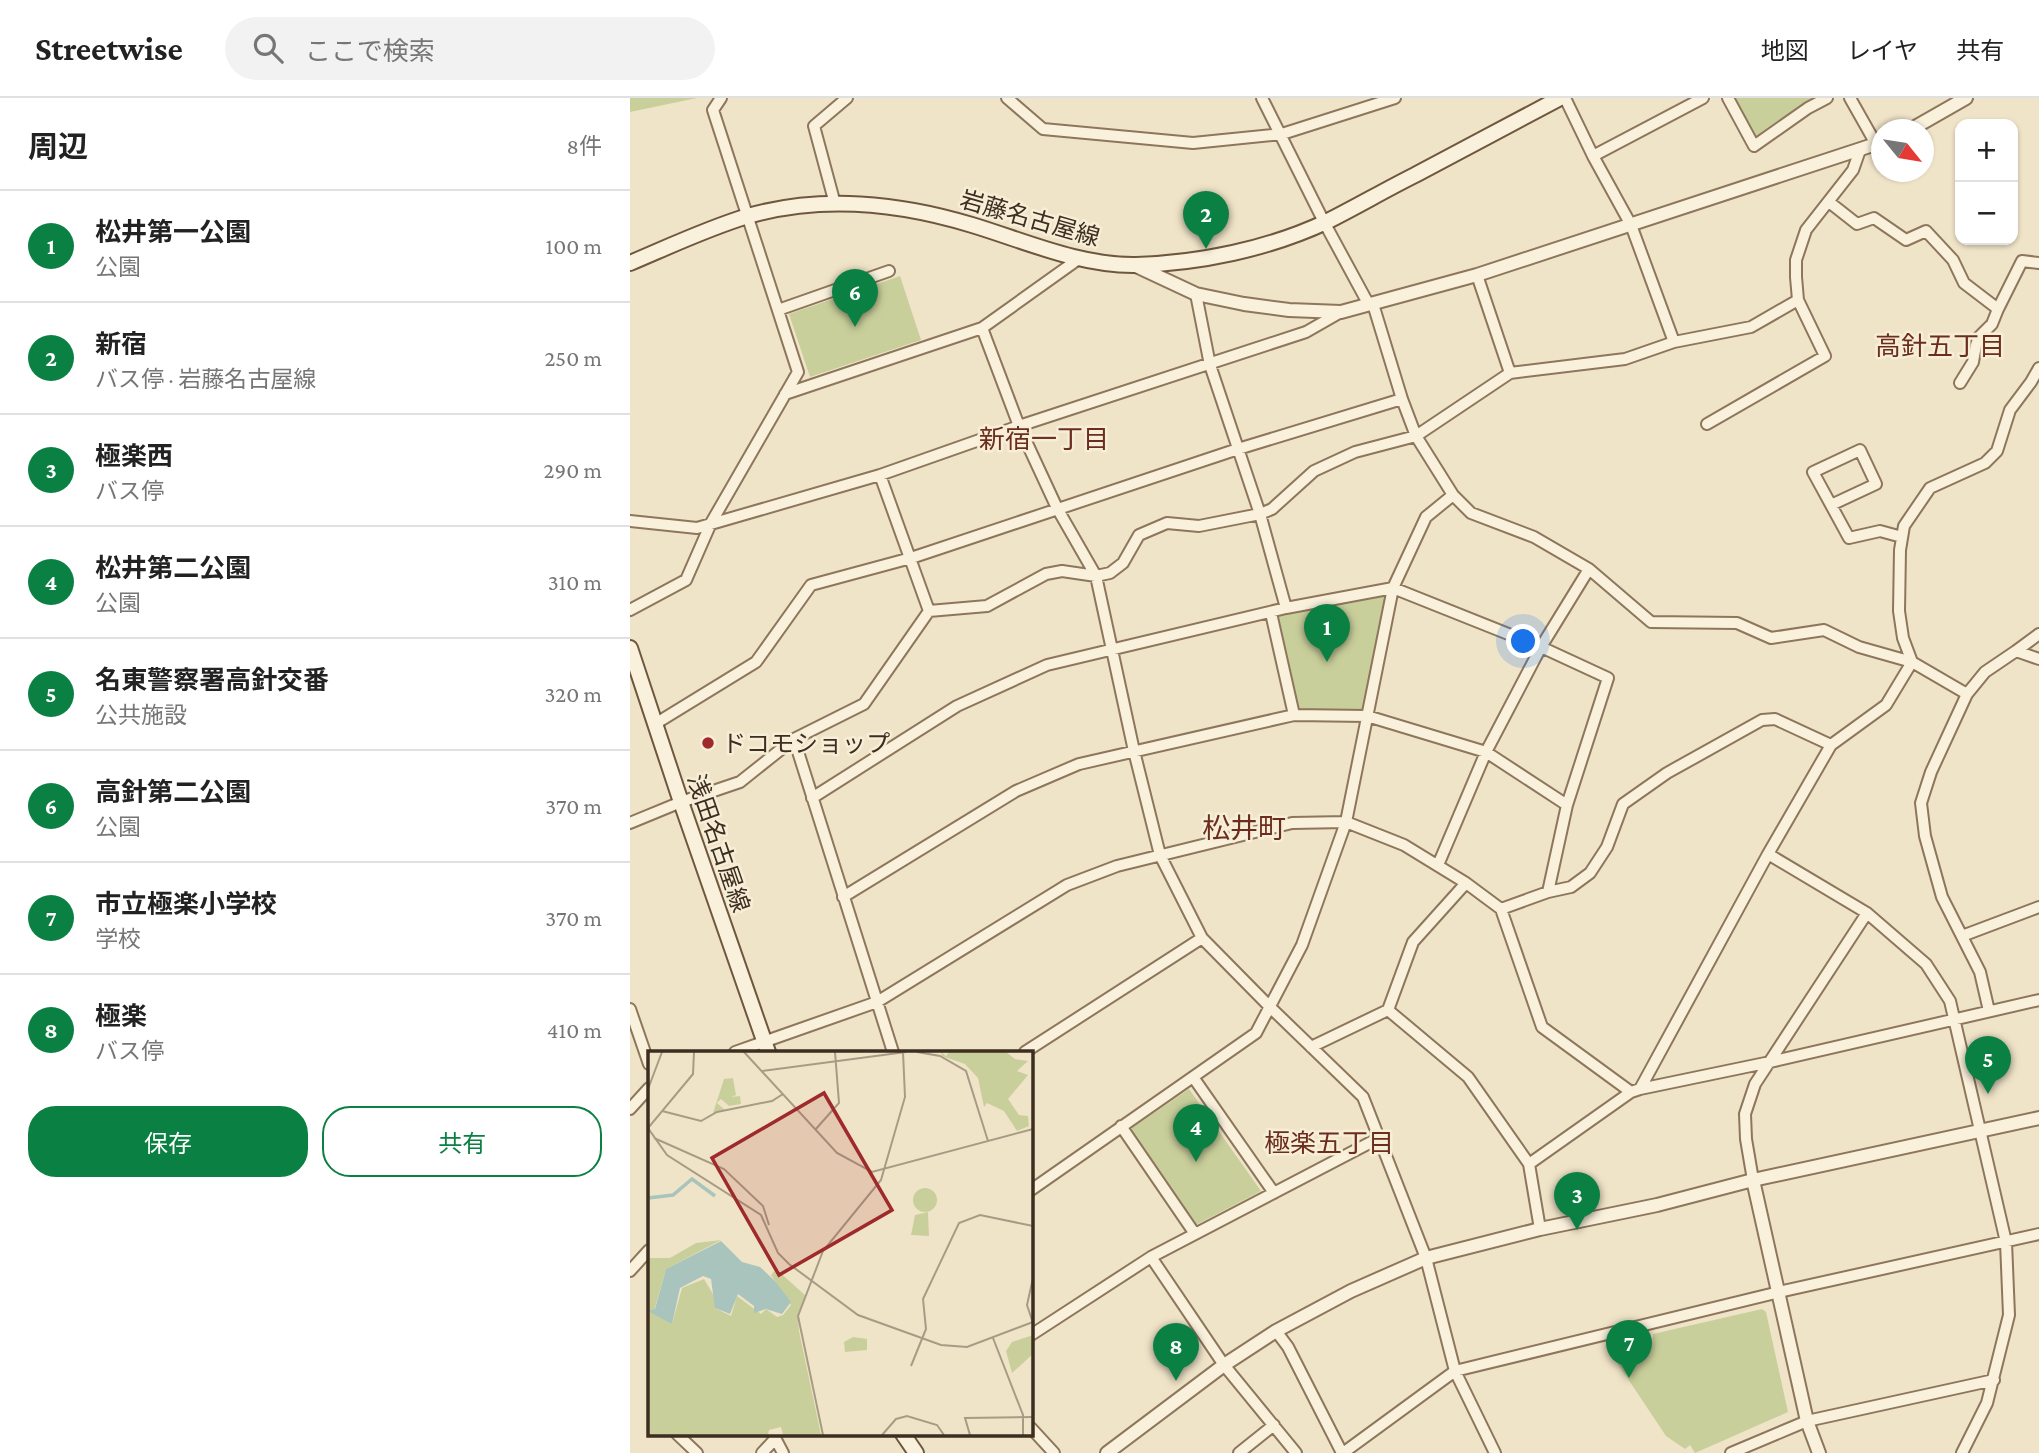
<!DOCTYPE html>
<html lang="ja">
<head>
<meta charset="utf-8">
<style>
  :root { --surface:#fff; --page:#f2f2f2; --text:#222; --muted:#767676; --line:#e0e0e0; --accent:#0b8043 }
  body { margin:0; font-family:"Crimson Pro","Noto Sans JP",serif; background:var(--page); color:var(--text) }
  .controls { position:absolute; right:21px; top:21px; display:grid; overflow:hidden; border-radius:14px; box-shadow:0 2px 5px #0004 }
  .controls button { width:63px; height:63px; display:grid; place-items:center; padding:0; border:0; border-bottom:2px solid var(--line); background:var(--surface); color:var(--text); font:35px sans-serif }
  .compass { position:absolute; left:1241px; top:21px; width:63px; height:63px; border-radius:50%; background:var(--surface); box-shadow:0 2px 5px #0004; rotate:120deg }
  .you { position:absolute; left:894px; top:544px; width:24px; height:24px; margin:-18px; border:5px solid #fff; border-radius:50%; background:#1a73e8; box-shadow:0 0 0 10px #1a73e833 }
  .badge { display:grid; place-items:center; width:46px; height:46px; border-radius:50%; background:var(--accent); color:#fff; font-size:23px; font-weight:700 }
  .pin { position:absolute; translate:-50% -58px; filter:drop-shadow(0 2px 4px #0008) }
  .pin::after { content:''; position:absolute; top:37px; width:24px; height:21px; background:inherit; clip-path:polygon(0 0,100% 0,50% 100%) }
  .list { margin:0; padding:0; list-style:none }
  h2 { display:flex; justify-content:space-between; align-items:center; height:91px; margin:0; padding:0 28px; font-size:30px }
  h2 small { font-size:23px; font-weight:400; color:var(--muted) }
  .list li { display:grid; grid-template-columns:46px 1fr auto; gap:21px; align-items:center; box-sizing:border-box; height:112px; padding:0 28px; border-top:2px solid var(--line) }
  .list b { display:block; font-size:26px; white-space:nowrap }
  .list p { margin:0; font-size:23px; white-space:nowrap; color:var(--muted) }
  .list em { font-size:23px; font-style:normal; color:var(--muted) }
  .actions { display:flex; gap:14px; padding:21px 28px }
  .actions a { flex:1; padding:16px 0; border:2px solid var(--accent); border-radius:28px; text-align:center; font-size:24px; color:var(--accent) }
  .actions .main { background:var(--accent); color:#fff }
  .icon { flex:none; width:38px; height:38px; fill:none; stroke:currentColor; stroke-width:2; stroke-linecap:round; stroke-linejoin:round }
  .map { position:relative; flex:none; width:1409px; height:1355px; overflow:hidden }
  header { display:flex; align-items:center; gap:42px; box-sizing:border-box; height:98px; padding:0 35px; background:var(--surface); border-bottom:2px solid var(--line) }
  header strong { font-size:33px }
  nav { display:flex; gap:38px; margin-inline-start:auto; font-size:24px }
  .search { width:490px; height:63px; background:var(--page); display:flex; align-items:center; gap:18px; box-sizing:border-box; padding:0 24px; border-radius:38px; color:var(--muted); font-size:26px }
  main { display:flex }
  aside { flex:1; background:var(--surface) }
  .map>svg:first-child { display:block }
  .green { fill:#c9cf9b }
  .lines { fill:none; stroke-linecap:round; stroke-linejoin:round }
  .minor-casing { stroke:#8d765c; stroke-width:14 }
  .tertiary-casing { stroke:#8d765c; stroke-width:16 }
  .secondary-casing { stroke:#6f573f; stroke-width:18 }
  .minor { stroke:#faf1dc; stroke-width:10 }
  .tertiary { stroke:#faf1dc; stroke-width:12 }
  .secondary { stroke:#faf1dc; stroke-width:14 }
  .poi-dot { fill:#9e2a2b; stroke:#f7eed8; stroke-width:2.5 }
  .labels { text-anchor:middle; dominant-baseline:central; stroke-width:5; stroke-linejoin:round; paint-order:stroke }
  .street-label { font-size:24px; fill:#3d2e20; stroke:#f7eed8 }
  .poi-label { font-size:24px; fill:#3d2e20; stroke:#f7eed8; text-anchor:start }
  .neighbourhood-label { font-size:26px; fill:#6b2e1e; stroke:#f7eed8 }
  .quarter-label { font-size:28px; fill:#6b2e1e; stroke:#f7eed8 }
  .inset-river { fill:none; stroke:#a9c4bc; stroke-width:3.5 }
  .inset-road { fill:none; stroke:#a89b85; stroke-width:2 }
  .view { fill:#9e2a2b; fill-opacity:0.15; stroke:#9e2a2b; stroke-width:3.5 }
  .inset-edge { fill:none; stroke:#3d2e20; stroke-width:3.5 }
</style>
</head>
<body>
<header>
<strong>Streetwise</strong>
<div class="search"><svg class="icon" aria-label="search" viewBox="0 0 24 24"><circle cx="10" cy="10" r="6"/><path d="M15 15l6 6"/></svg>ここで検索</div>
<nav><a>地図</a><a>レイヤ</a><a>共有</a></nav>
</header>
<main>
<aside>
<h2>周辺<small>8件</small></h2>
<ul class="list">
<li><span class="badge">1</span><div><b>松井第一公園</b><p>公園</p></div><em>100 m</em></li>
<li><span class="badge">2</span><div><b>新宿</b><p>バス停 · 岩藤名古屋線</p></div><em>250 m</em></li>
<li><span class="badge">3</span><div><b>極楽西</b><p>バス停</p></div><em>290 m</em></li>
<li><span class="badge">4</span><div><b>松井第二公園</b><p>公園</p></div><em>310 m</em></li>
<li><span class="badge">5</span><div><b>名東警察署高針交番</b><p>公共施設</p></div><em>320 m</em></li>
<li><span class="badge">6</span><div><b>高針第二公園</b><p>公園</p></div><em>370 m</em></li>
<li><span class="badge">7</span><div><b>市立極楽小学校</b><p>学校</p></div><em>370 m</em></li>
<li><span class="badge">8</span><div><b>極楽</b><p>バス停</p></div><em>410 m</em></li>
</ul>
<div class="actions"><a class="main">保存</a><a>共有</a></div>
</aside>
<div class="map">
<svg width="1409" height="1355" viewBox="0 0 1409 1355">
  <rect width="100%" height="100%" fill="#f0e4c8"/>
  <path class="green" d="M0,0h67l-67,14z
    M1102,0h85l-58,39 -6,-1z
    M270,178l21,64 -111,37 -21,-63z
    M758,495l-26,119h-69l-22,-99z
    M559,991l72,102 -67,35 -62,-92v-6z
    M1132,1211l4,3 22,100 -93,41 -5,-8 -5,4 -19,-13 -54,-81 40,-11 1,-10z"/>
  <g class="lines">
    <g class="minor-casing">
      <path id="minor" d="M377,0l36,31 150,14 89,-9 113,-36
        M632,0l62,124 45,83
        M935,0l28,58 38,69 43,117
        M1098,0l26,48 54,-38 19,-10
        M1220,0l26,46
        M963,58l110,-58
        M1199,104l28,22 17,-6 32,22 20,-9 27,29 11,23 34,26 -6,15 -13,13 -3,8 -3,17 -13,21
        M205,106l-21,-78 33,-28
        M847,177l33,98
        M566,196l14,71 50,149 26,94
        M743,206l29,95 14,37 37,59 18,18 63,24 55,32 62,53 86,1 34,15 53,-8 35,17 53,15 -26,43 -55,40 -63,109 -128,235
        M1368,211l24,-48 17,2
        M148,212l111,-39
        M352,230l37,98 38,82 39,68 38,175 26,104 42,83 68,69 93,90 63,161 29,113 40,82
        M155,296l197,-66 98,-70
        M1077,326l118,-68 -27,-56 -2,-23v-17l10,-30 47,-60 7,-20
        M1201,407l45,-21 -16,-34 -47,22 36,66 31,-7 22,6
        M0,423l67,7 183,-53 139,-49 287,-94 35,-20
        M0,512l56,-30 25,-57 87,-151 -85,-262 8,-12
        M299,513l58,-5 59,-32 16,-3 34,5 14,-3 13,-10 16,-28 28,-12 32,3 61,-12 12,-5 42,-38 41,-19 61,-16 94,-63 115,-14 49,-17 77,-15 47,-27
        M641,515l23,102
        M1386,553l23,-17
        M1337,596l-55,-32 -9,-24 -4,-27 1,-61 4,-24 26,-38 55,-25 12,-12 13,-41 21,-28 8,-14
        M25,626l101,-62 55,-77 100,-27 327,-109 164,-50
        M164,641l99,313
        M182,700l145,-92 90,-41 239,-57 107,-20 148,59 67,31 -41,127 -19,87
        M0,725l51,-21 59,-20 54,-43 70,-35 65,-93 -49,-136
        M1138,756l99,59 59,51 24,37 56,241 3,73 -22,88 -25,50
        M808,767l48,-113 55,-105 48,-78
        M213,799l173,-106 63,-27 215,-49 73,1 119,36 81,53
        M871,811l47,-17 23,-5 19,-14 17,-26 16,-43 44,-31 95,-53 13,-1 56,26
        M1332,838l77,-29
        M0,911l19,55
        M758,912l80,67 61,87 11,65
        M1359,913l-9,-39 -38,-75 -17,-61 -4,-33 10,-31 36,-78 18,-22 31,-21 23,8
        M681,949l77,-37 25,-68 53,-59
        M105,954l142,-50 190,-117 50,-19 175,-43 54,-1 58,23 62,38 35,26 41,118 89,65
        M395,954l177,-114
        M563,979l81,116
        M0,1011l19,-21
        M491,1028l74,108
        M899,1066l102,-72 9,-3 130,-27 269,-62
        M1123,1082l-7,-41 -1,-25 10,-30 112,-171
        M401,1092l225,-157 46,-88 44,-123 47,-234 33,-71 27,-22
        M521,1159l73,108 72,88
        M0,1173l19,-21
        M646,1233l12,16 54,106
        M401,1237l120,-78 228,-119
        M401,1330l23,25
        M47,1336l20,19
        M143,1336l10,19
        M132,1355l13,-14
        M609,1355l35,-28
        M713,1355l112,-82 324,-79 260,-58
        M1101,1355l76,-32 187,-41"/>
    </g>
    <g class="tertiary-casing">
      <path id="tertiary" d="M1280,32l56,-32
        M504,167l62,29 48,10 45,6 52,2 136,-37 405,-133
        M1123,1082l54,241 12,32
        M477,1355l117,-88 52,-34 75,-40 75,-33 114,-29 117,-24 96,-25 286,-62"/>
    </g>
    <g class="secondary-casing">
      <path id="secondary" d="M0,165c38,-16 78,-35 118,-47 73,-21 152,-13 224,9 53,16 108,41 164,40 64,-2 132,-16 190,-43 30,-15 59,-32 89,-47 48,-26 97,-51 145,-77
        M0,550l51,154 87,250
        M273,1336l13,19"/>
    </g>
    <use href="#minor" class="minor"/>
    <use href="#tertiary" class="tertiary"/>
    <use href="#secondary" class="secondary"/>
  </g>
  <circle class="poi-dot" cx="78" cy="645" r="7"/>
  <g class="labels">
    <g class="street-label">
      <text transform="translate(400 120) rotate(16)">岩藤名古屋線</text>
      <text transform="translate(89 745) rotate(71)">浅田名古屋線</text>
    </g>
    <g class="poi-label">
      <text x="92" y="645">ドコモショップ</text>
    </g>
    <g class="neighbourhood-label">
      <text x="1310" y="248">高針五丁目</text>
      <text x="414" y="341">新宿一丁目</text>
      <text x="699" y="1045">極楽五丁目</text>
    </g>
    <g class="quarter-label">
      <text x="614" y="730">松井町</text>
    </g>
  </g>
  <g transform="translate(18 953)">
    <rect width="385" height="385" fill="#f0e4c8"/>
    <path d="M293,1l5,4 3,-4h57l9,7 13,2 -11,10 11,4 -20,24 11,16 9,1 1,10 -12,5 -13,-20 -17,-8 -3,4 -6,-29 -13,-14 -23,-8zM85,27l3,17 -5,2 9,-1 1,8 -12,2 -8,-7 -4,4 8,7 -12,3 11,-34zM265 149a12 12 0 1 1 24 0a12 12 0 1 1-24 0ZM280,161l1,24 -18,-1 4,-20zM73,189l-55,29 -12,42 18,13 10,-36 22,-9 12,20 -1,9 16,8 6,-20 24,18 5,-5 11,8 6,-2 8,-10 -20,-30 5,-6 30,27 -8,22 1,13 22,104h-38l-2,-8 -12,3 -1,5h-120v-177h22l26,-15zM385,284v19l-21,19 -6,-22 6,-9zM205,286l14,2v11l-22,2 -1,-10z" fill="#c9cf9b"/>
    <path d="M73,190l21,21 18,5 15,14 16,21 -9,12 -16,-5 -12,4v-7l-16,-12 -8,20 -15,-6 -4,-29 -8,-3 -23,12 -8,36 -24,-13 7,-2 11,-40z" fill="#a9c4bc"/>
    <path class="inset-river" d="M0,147l25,-3 19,-16 23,17"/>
    <path class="inset-road" d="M46,1l-1,22 -45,54 19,27 94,60 17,38 11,11 69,51 83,30 26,2 66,-25M96,1l93,101 35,19 161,-43M269,1l23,4 26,15 22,70M114,20l144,-19M0,38l14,-37M14,60l39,10 16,-9 55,-11 11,-7M167,79l24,-27 -4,-51M6,87l70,31 39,37 6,19M385,227l-6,27 6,18M345,287l30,77v20M263,315l15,-37 -3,-30 36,-76 21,-8 53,11M175,384l-25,-119 25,-65 58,-71 24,-83 -2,-45M234,384l14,-16 11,-3 30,9 7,10M322,384l-5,-17 68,-1"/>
    <path class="view" d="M176,42l68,117 -113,65 -67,-117z"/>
    <rect width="385" height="385" class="inset-edge"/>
  </g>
</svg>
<div class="controls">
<button>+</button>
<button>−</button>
</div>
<svg class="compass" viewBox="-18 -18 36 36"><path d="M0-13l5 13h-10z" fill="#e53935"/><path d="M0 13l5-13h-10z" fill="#767676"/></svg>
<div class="you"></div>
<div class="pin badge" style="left:697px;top:564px">1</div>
<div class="pin badge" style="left:576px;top:151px">2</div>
<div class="pin badge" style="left:947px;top:1132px">3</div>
<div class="pin badge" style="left:566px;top:1064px">4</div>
<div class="pin badge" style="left:1358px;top:996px">5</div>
<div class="pin badge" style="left:225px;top:229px">6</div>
<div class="pin badge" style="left:999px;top:1280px">7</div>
<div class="pin badge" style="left:546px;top:1283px">8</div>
</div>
</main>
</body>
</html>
